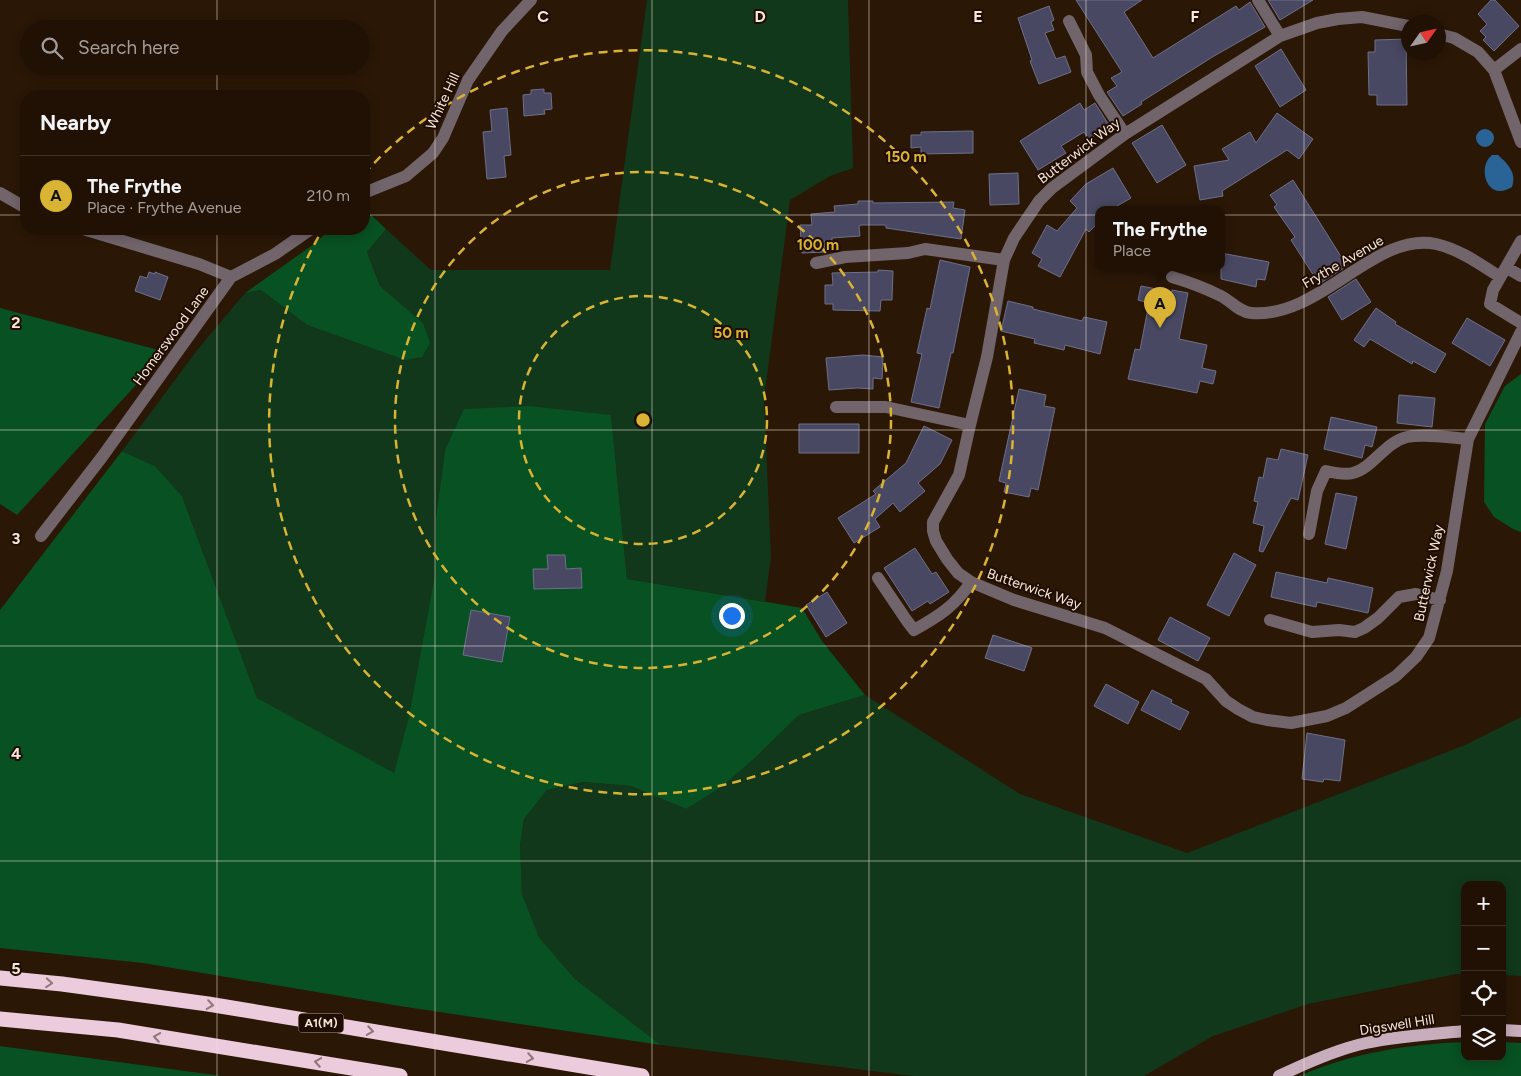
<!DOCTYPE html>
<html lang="en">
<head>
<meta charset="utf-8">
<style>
  :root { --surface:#201104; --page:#2d1f13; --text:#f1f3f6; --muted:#a29d9a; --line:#3d3126; --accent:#d9b334 }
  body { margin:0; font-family:Figtree,sans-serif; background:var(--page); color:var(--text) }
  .controls { position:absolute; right:15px; bottom:15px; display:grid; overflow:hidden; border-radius:10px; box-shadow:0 2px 12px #0003 }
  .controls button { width:45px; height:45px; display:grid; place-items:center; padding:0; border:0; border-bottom:1px solid var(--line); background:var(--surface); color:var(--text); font:25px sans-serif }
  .compass { position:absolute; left:1401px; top:15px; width:45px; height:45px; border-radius:50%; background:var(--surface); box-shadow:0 2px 12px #0003; rotate:56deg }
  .you { position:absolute; left:731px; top:615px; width:18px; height:18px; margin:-12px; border:4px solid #fff; border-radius:50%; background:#1a73e8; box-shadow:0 0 0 8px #1a73e833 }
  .badge { display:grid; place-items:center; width:32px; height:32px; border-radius:50%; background:var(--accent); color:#111; font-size:16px; font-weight:700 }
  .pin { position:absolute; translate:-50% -41px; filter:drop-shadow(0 1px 2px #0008) }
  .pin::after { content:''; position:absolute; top:26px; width:18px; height:15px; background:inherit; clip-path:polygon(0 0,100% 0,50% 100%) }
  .popup { position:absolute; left:1095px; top:206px; width:130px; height:65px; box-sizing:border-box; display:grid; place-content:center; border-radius:10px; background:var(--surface); filter:drop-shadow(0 1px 4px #0005); font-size:16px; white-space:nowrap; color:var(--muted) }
  .popup b { font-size:19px; color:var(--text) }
  .popup::after { content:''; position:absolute; left:50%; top:100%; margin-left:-10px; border:10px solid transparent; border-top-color:var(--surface) }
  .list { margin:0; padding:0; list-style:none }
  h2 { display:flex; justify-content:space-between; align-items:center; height:65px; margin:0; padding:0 20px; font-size:21px }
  h2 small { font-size:16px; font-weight:400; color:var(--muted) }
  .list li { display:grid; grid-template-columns:32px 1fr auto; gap:15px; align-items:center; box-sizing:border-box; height:80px; padding:0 20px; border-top:1px solid var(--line) }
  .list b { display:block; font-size:19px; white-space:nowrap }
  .list p { margin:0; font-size:16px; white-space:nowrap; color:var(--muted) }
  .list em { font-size:16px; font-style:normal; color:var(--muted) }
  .icon { flex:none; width:28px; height:28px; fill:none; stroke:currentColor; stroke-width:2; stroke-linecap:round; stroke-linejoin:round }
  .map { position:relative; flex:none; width:1521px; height:1076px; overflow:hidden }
  .search { position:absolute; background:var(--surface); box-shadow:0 2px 12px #0003; left:20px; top:20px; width:350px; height:55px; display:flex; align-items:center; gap:12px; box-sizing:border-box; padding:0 18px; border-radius:28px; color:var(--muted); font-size:19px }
  .panel { position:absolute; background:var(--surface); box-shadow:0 2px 12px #0003; left:20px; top:90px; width:350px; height:145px; border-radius:20px }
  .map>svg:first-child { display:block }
  .green { fill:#11381b }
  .forest { fill:#085122 }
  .water { fill:#2a6497 }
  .building { fill:#484862; stroke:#6e6f8a }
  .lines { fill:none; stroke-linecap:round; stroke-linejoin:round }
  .minor { stroke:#71646b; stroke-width:12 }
  .major { stroke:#c8aebc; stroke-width:12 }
  .highway { stroke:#ebcbdc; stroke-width:15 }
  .oneway { stroke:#907679 }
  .grid { fill:none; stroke:#f6e7dd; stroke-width:1; stroke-opacity:0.55 }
  .ring { fill:none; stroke:#d9b334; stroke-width:2.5; stroke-dasharray:9 6 }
  .labels { text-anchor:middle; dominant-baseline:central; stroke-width:4; stroke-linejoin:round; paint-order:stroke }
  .shield { fill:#200d01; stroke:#b6a69b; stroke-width:1 }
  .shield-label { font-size:12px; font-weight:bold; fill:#f6e7dd }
  .street-label { font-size:14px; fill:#f6e7dd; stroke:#200d01 }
  .grid-label { font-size:16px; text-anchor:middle; font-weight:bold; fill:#f6e7dd; stroke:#200d01; stroke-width:4; stroke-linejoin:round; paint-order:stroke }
  .centre { fill:#d9b334; stroke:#200d01; stroke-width:2.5 }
  .ring-label { font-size:15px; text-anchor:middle; font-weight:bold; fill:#d9b334; stroke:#200d01; stroke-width:4; stroke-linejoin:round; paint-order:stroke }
</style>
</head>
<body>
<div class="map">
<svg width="1521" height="1076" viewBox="0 0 1521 1076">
  <rect width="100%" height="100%" fill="#2a1706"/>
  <path class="green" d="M647,0h201l5,168 -23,8 -40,24 -26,199 7,158 -6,45 -138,-23 -16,-164 -166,35 -9,68 -1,56 -26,142 -15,58 -137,-76 -75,-202 -27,-30 -33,-15 76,-102 47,-56 16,-3 46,35 98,35 18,-37 -43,-37 -13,-34 19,-23 45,41h179z
    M865,695l155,99 167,59 278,-108 56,-28v259l-19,-1v-90h-37v89h-9l-148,30 -95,32 -69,40h-231l-252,-31 -86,-66 -36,-42 -17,-43 -2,-49 4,-26 23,-29 36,-8 48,4 55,23 71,-53 42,-41z"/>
  <path class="forest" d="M364,208l22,21 -19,23 13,34 43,37 7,20 -8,14 -17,3 -98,-35 -46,-35 -16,3 69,-49 17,-15h33z
    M0,308l166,44 -149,163 -17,-11z
    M1521,374v158l-8,-3 -19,-12 -10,-15 1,-78 20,-38z
    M529,406l82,9 16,164 175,29 20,33 43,54 -66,20 -42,41 -36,31 -35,22 -55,-23 -48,-4 -36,8 -23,29 -4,26 2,49 17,43 36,42 86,66 -255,-38 -263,-44 -143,-15v-338l122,-159 33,15 27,30 75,202 137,75 15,-57 26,-142 1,-56 9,-68 19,-41z
    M1465,1042v15h37v-15l19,1v33h-221c51,-23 109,-32 165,-34z
    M0,1046l222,30h-222z"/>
  <path class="water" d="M1476 138a9 9 0 1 1 18 0a9 9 0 1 1-18 0Z
    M1492,155h6c10,9 19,18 14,32 -26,16 -35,-21 -20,-32z"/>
  <path class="building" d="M1076,0h66l-18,12 29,46 83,-52 3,4 11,-8 15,25 -51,29 -73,46 1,2 -19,12 -16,-24 10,-6 -6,-8 11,-6z
    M1268,0h45l-33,20z
    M1491,0h4l24,26 -25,25 -11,-11 3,-3 -6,-6 7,-7 -9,-10z
    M1049,6l5,14 -3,2 3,8 -9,3 11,26 9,-3 6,16 -32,12 -9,-23 2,-1 -14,-42z
    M1406,39l1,66h-30v-10h-8l-1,-43h7v-12z
    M1281,49l25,41 -26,17 -25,-41z
    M544,89v4h7l1,16 -8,1 1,4 -21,2 -1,-21 8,-1v-4z
    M1080,103l4,7 11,-7 14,22v2l-20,12 -5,-7 -23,14 5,7 -28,17 -18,-29z
    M507,108l4,47 -7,1 2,21 -19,2 -4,-47 9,-1 -2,-21z
    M1277,113l36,26 -14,20 -12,-9 -65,41 1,5 -23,4 -6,-34 35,-6 -7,-11 28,-17 6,11z
    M1162,125l24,40 -29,18 -25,-40z
    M973,131v22l-52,1v-7l-10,1v-13h10v-3z
    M1113,168l18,30 -19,11h-13v13l-10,10 -3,-3 -26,48 -22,-11 4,-7 -10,-6 15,-28 10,6 20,-23 -7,-7 16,-17z
    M1018,173l1,31 -29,1 -1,-31z
    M1293,180l54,86 -28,18 -28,-44 4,-3 -21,-30 3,-2 -7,-10z
    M858,201h15v2l81,-1 -1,6 12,2 -4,29 -75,-11v-3h-25l-2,1 1,10 -28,2v3h-8l1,11 -23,1 -2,-28h12l-1,-11 24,-2 -1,-6 24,-2z
    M1221,253l48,9 -4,18 -8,-1 -1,8 -35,-8z
    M940,260l30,7 -17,86h-2l-12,55 -28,-6 11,-48 -5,-1 10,-45 3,1z
    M878,270l15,1 -1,29h-11l-1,11 -47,-1v-6h-8v-19h8l-1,-12 46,-1z
    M149,272l6,2v-2l13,5 -8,23 -25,-9 5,-15 7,2z
    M1356,279l15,23 -29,18 -14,-23z
    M1141,286l31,6v-2l16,3 -9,46 28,6 -5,23 14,3 -3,13 -13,-3 -3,12 -69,-14 7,-30 5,1 9,-47 -11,-3z
    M1008,301l25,6v2l49,12 2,-4 23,5 -7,32 -35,-9 -1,5 -30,-7 1,-4 -34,-8z
    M1376,308l20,14 -1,2 51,30 -11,19 -22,-12 -1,3 -42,-25 -6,8 -10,-7z
    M1467,318l38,22 -15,26 -38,-23z
    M863,355l20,2 -1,22 -9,-1v11l-16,-1 -28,2 -3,-32z
    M1019,389l27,6 -2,11 11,2 -17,82 -7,-2 -2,9 -25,-5 2,-9 -7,-2z
    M1399,395l36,3 -3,29 -35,-4z
    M1331,417l46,10 -5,20 -7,-2 -3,13 -38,-9z
    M799,424h60v29h-60z
    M924,426l28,14 -12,24 -22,19 7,8 -25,21 -7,-9 -18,16 5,8 -26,16 -16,-25 38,-24 -3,-3 33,-28z
    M1281,449l27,6 -10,45 -7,-2 -28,54 -4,-1 5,-25 -11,-3 5,-21 -4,-1 5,-24 4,1 4,-20 11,2z
    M1336,493l21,4 -11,52 -21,-5z
    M915,548l17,26 4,-2 13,20 -19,12 -2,-3 -16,10 -28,-43z
    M1234,553l22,12 -27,51 -22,-11z
    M547,555h18l1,14 15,-1 1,20 -48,1 -1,-20h15z
    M1276,572l51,11 1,-5 45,10 -5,25 -51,-11 -1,5 -45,-10z
    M827,592l20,31 -21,14 -20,-32z
    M471,610l39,7 -8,45 -39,-7z
    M1170,617l40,21 -12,23 -40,-21z
    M993,635l39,13 -8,23 -39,-13z
    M1106,684l33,18 -11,22 -34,-18z
    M1152,690l20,10 -1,3 18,9 -9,18 -39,-20z
    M1307,733l38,7 -5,41 -16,-2 -1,3 -21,-3z"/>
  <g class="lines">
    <path class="minor" d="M1258,0l22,36
      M1069,21l17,34 1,17 12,23 26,39
      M1408,26l-46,-9 -24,2 -21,4 -37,13 -155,98 -73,54 -13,13 -25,37 -10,22 -17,97 -17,68 -11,50 -26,47v9l3,10 11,18 11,14 13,9 43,18 91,28 101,51 20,22 12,8 15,8 14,3 24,3 36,-7 19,-8 50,-32 20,-19 13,-19 18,-67 21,-132 53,-107
      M1438,34l16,4 24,14 16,18 27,72
      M1494,70l27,-21
      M0,193l26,15
      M364,193l42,-17 27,-23 10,-15 25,-58 34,-49 29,-31
      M83,229l116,35 32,13
      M1521,241l-28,49 -3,14 31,19
      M816,263l29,-6 63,-4 17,-4 79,11
      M1507,268l14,8
      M1172,277c17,5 33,11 49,19 10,5 18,16 30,17 69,6 124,-82 185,-69 23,5 44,20 64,33
      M836,407h50l84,18
      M1309,534l8,-43 9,-20c9,2 19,4 27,2 20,-5 32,-31 54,-36 17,-4 44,1 61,2
      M41,536l61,-79 129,-180 44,-23 36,-25
      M878,578l29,43 7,9c25,-14 41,-24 57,-48
      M1270,620l42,12 27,-2 16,2 9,-4 14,-10 21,-21 17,-3 24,6"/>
    <path class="major" d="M1502,1030l19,1
      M1279,1076c25,-12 59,-27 87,-33 32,-7 66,-9 99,-12"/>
    <path class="highway" d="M0,978l62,6 146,20 434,72
      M0,1019l118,11 282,46"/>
  </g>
  <defs><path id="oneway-chevron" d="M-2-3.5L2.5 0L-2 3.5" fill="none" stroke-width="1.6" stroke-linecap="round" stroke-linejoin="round" transform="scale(1.25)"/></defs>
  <g class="oneway">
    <use href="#oneway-chevron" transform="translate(49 983) rotate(5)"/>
    <use href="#oneway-chevron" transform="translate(210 1005) rotate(9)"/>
    <use href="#oneway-chevron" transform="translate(370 1031) rotate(9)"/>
    <use href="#oneway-chevron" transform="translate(157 1037) rotate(-171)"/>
    <use href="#oneway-chevron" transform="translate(530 1058) rotate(9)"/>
    <use href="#oneway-chevron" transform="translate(318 1062) rotate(-171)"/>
  </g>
  <path class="grid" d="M217,0v29M435,0v1076M652,0v1076M869,0v1076M1086,0v1076M1304,0v1076M217,66v30M0,215h26M364,215h1157M217,229v847M0,430h1521M0,646h1521M0,861h1521"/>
  <g class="ring">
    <circle cx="643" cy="420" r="124"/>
    <circle cx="643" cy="420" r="248"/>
    <path d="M364 174A372 372 0 1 1 322 231"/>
  </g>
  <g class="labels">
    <rect class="shield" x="298.5" y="1013.5" width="45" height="19" rx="4"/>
    <g class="shield-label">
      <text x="321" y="1023">A1(M)</text>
    </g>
    <g class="street-label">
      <text transform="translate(443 101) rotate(-65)">White Hill</text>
      <text transform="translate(1079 151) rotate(-37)">Butterwick Way</text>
      <text transform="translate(1343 262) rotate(-30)">Frythe Avenue</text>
      <text transform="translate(171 336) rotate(-54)">Homerswood Lane</text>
      <text transform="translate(1429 573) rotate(-78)">Butterwick Way</text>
      <text transform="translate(1034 589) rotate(19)">Butterwick Way</text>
      <text transform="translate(1397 1025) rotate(-9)">Digswell Hill</text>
    </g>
  </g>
  <g class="grid-label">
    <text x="543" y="22">C</text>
    <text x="760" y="22">D</text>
    <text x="978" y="22">E</text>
    <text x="1195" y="22">F</text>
    <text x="16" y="328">2</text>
    <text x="16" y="544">3</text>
    <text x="16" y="759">4</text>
    <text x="16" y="974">5</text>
  </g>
  <circle cx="643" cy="420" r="8" class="centre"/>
  <g class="ring-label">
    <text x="906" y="162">150 m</text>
    <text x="818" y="250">100 m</text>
    <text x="731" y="338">50 m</text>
  </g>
</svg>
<div class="controls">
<button>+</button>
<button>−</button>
<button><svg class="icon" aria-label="locate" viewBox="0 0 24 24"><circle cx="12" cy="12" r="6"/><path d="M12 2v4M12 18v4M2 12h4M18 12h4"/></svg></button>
<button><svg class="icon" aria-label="layers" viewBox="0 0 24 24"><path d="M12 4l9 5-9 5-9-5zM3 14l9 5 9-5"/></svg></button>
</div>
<svg class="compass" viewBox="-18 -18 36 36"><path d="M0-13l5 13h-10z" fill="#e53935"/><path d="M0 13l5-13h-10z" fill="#a29d9a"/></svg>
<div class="you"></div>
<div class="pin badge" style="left:1160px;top:328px">A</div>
<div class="popup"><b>The Frythe</b>Place</div>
<div class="search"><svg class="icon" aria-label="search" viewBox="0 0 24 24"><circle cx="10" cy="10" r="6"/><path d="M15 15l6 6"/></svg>Search here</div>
<section class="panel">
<h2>Nearby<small></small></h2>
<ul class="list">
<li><span class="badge">A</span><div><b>The Frythe</b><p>Place · Frythe Avenue</p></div><em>210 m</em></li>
</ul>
</section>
</div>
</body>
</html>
